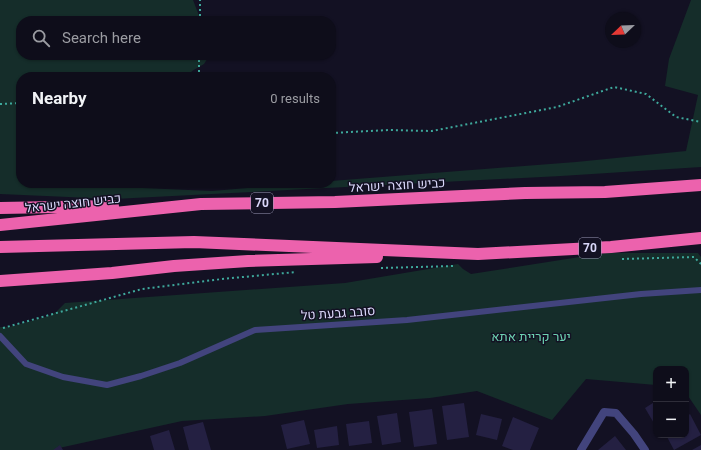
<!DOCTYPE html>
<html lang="en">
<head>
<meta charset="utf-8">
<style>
  :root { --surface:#0e0d1a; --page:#1c1b27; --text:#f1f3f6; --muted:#9b9ca2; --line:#2e2d39 }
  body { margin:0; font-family:Roboto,Heebo,sans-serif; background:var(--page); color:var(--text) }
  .controls { position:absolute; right:12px; bottom:12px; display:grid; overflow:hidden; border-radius:8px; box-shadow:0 1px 3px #0004 }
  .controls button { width:36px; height:36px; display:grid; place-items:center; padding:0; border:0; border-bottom:1px solid var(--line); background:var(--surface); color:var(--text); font:20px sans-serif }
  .compass { position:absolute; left:605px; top:12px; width:36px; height:36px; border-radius:50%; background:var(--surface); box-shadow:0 1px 3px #0004; rotate:247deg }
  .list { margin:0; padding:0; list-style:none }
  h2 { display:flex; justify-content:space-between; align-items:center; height:52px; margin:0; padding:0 16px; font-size:17px }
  h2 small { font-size:13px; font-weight:400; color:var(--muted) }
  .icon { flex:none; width:22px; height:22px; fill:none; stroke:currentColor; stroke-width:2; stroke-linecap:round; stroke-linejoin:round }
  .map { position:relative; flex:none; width:701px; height:450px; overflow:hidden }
  .search { position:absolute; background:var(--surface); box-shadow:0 1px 3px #0004; left:16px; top:16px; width:320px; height:44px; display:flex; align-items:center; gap:10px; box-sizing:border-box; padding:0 14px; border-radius:16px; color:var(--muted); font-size:15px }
  .panel { position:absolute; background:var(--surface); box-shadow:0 1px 3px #0004; left:16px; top:72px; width:320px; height:116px; border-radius:16px }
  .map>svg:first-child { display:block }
  .green { fill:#152d2a }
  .building { fill:#242042 }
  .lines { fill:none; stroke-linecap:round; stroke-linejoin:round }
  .path { stroke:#3ea99c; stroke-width:2; stroke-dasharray:2 3; stroke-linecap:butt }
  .service { stroke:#42447d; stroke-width:6 }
  .minor { stroke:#42447d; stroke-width:8 }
  .motorway { stroke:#ec62ad; stroke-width:12 }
  .labels { text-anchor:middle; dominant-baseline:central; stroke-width:3; stroke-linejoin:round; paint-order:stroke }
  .shield { fill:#131123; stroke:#9e9cba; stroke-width:1 }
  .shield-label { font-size:12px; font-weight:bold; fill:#dad8fa }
  .street-label { font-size:13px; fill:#dad8fa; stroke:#131123 }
  .park-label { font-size:13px; fill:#6dd2b2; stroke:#131123 }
</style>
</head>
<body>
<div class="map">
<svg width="701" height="450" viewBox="0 0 701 450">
  <rect width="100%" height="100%" fill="#131123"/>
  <path class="green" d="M0,0h193l8,21h-180v34h188v1l-5,8 -12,7 -4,6h-167v106h14l-4,3 36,2 53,-1 92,4 93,-8h26v-2l245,-19 110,-11 12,-56 -33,-9 4,-27 22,-59h10v167l-140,9 -447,23 -114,-5z
    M605,253h93l3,4v158l-15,-22v-24h-30v16l-70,-6 -34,41 -75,-29 -47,7 -82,6 -83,12 -83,5 -123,27 -3,2h-56v-123h9l40,-11 7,-4 9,-9 280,-20 113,-19 5,5 8,5 115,-18h9z"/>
  <path class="building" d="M656,401v23l-1,1 -10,-17z
    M464,403l5,34 -22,3 -5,-34z
    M432,409l5,35 -23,3 -5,-35z
    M397,413l4,29 -19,3 -5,-29z
    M481,414l21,5 -5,21 -21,-5z
    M690,414l11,21 -27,15 -8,-15h20v-18z
    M513,417l26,11 -9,22h-17l-11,-4z
    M304,420l6,24 -23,5 -6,-24z
    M369,421l3,22 -23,3 -3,-22z
    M203,422l8,28h-22l-6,-23z
    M337,426l2,19 -22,3 -3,-18z
    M169,430l6,20h-21l-4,-14z
    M615,436l11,14h-28z
    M60,445l3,5h-10z
    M701,445v5h-9z"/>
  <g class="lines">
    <path class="path" d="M200,21v-21
      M199,77v-22
      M0,104l21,-1
      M331,133l58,-3 43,1 125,-24 57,-20 32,7 30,23 25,5
      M622,259l72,-2 7,7
      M381,268l73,-2
      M3,328l139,-39 80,-10 74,-7"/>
    <path class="service" d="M0,336l26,28 37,13 44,8 34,-9 39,-13 75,-33 152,-10 234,-26 60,-4"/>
    <path class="minor" d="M581,450l23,-38 12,1 18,21 11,16"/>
    <path class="motorway" d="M0,208l113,-2
      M0,225l201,-21 134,-2 190,-9 80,-1 96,-7
      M0,247l194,-5 284,12 133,-7 90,-9
      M0,281l112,-8 62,-7 74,-5 129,-4"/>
  </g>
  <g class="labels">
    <g class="shield">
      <rect x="251" y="193" width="22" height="20" rx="3"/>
      <rect x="579" y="238" width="22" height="20" rx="3"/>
    </g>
    <g class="shield-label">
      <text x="262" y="203">70</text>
      <text x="590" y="248">70</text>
    </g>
    <g class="street-label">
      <text transform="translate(397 185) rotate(-3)">כביש חוצה ישראל</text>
      <text transform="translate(73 203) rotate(-6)">כביש חוצה ישראל</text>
      <text transform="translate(338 313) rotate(-4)">סובב גבעת טל</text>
    </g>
    <g class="park-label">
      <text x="531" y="336">יער קריית אתא</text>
    </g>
  </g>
</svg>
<div class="controls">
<button>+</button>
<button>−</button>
</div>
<svg class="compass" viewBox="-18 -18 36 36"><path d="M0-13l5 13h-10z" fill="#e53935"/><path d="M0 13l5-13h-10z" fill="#9b9ca2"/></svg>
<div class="search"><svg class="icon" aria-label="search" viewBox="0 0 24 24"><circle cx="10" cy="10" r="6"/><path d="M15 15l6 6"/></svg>Search here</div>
<section class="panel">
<h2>Nearby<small>0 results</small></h2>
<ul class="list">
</ul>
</section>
</div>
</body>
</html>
